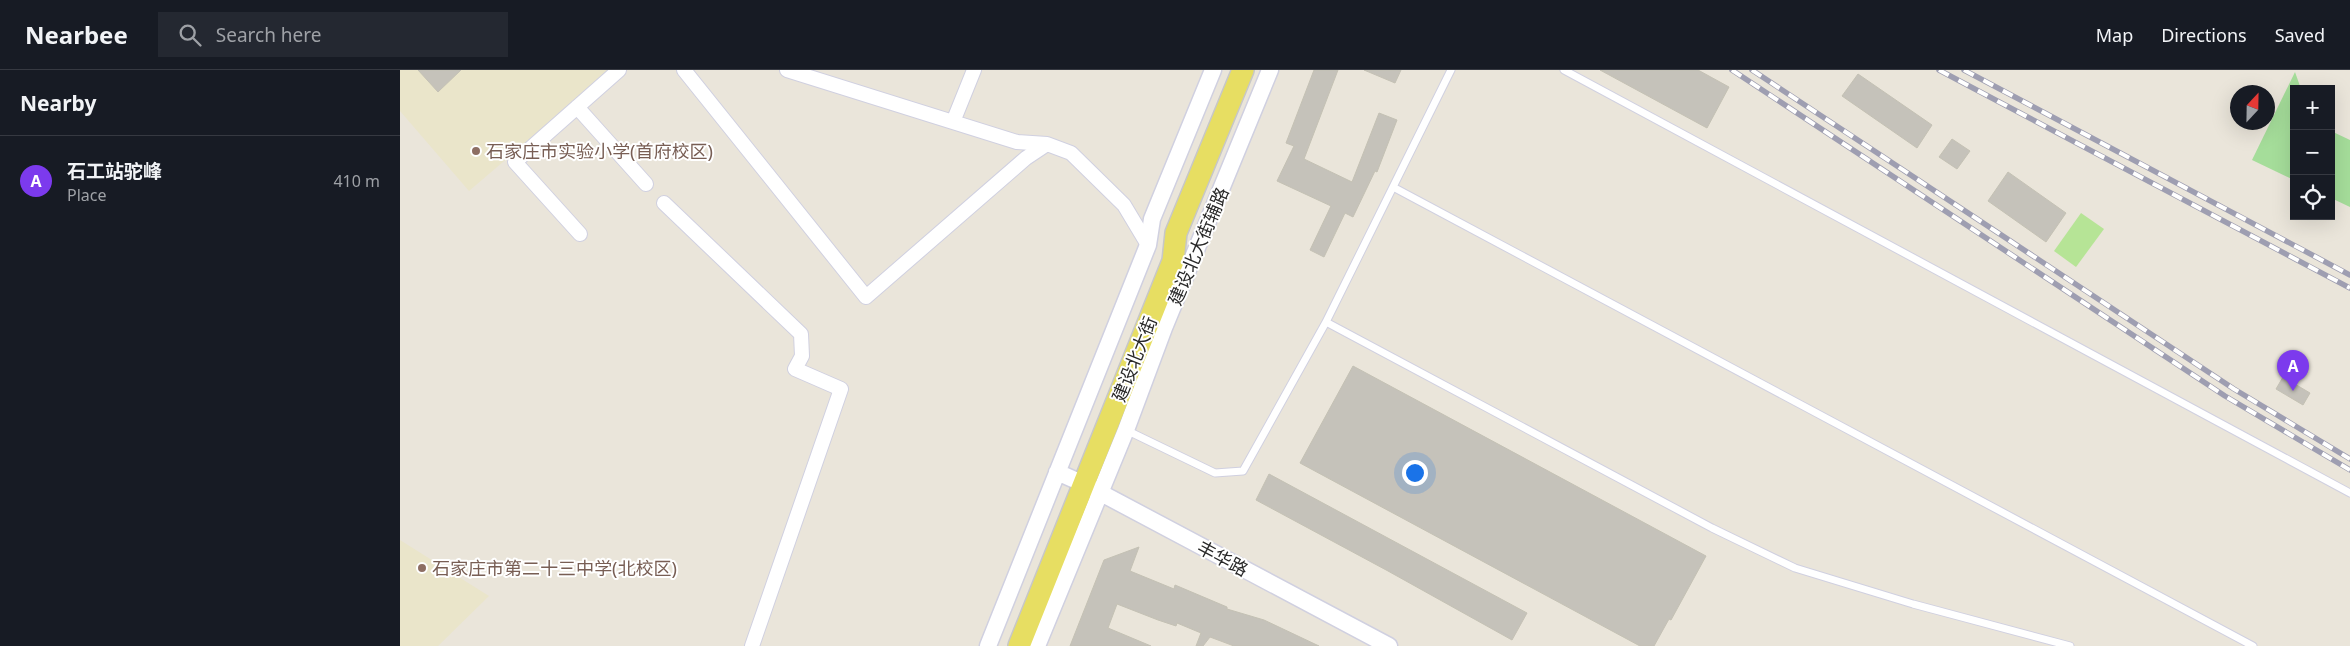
<!DOCTYPE html>
<html lang="en">
<head>
<meta charset="utf-8">
<style>
  :root { --surface:#171b24; --page:#242831; --text:#f1f3f6; --muted:#9ea1a6; --line:#363941; --accent:#7c3aed }
  body { margin:0; font-family:"Noto Sans","Noto Sans SC",sans-serif; background:var(--page); color:var(--text) }
  .controls { position:absolute; right:15px; top:15px; display:grid; overflow:hidden; border-radius:0px; box-shadow:0 5px 20px #0002 }
  .controls button { width:45px; height:45px; display:grid; place-items:center; padding:0; border:0; border-bottom:1px solid var(--line); background:var(--surface); color:var(--text); font:25px sans-serif }
  .compass { position:absolute; left:1830px; top:15px; width:45px; height:45px; border-radius:50%; background:var(--surface); box-shadow:0 5px 20px #0002; rotate:22deg }
  .you { position:absolute; left:1014px; top:402px; width:18px; height:18px; margin:-12px; border:4px solid #fff; border-radius:50%; background:#1a73e8; box-shadow:0 0 0 8px #1a73e833 }
  .badge { display:grid; place-items:center; width:32px; height:32px; border-radius:50%; background:var(--accent); color:#fff; font-size:16px; font-weight:700 }
  .pin { position:absolute; translate:-50% -41px; filter:drop-shadow(0 1px 2px #0008) }
  .pin::after { content:''; position:absolute; top:26px; width:18px; height:15px; background:inherit; clip-path:polygon(0 0,100% 0,50% 100%) }
  .list { margin:0; padding:0; list-style:none }
  h2 { display:flex; justify-content:space-between; align-items:center; height:65px; margin:0; padding:0 20px; font-size:21px }
  h2 small { font-size:16px; font-weight:400; color:var(--muted) }
  .list li { display:grid; grid-template-columns:32px 1fr auto; gap:15px; align-items:center; box-sizing:border-box; height:90px; padding:0 20px; border-top:1px solid var(--line) }
  .list b { display:block; font-size:19px; white-space:nowrap }
  .list p { margin:0; font-size:16px; white-space:nowrap; color:var(--muted) }
  .list em { font-size:16px; font-style:normal; color:var(--muted) }
  .icon { flex:none; width:28px; height:28px; fill:none; stroke:currentColor; stroke-width:2; stroke-linecap:round; stroke-linejoin:round }
  .map { position:relative; flex:none; width:1950px; height:576px; overflow:hidden }
  header { display:flex; align-items:center; gap:30px; box-sizing:border-box; height:70px; padding:0 25px; background:var(--surface); border-bottom:1px solid var(--line) }
  header strong { font-size:24px }
  nav { display:flex; gap:28px; margin-inline-start:auto; font-size:18px }
  .search { width:350px; height:45px; background:var(--page); display:flex; align-items:center; gap:12px; box-sizing:border-box; padding:0 18px; border-radius:0px; color:var(--muted); font-size:19px }
  main { display:flex }
  aside { flex:1; background:var(--surface) }
  .map>svg:first-child { display:block }
  .education { fill:#eae5ca }
  .green { fill:#a5dd9a }
  .pitch { fill:#b6e496 }
  .building { fill:#c5c2ba; stroke:#c4c1b4 }
  .lines { fill:none; stroke-linecap:round; stroke-linejoin:round }
  .service-casing { stroke:#d0d0e0; stroke-width:9 }
  .minor-casing { stroke:#d0d0e0; stroke-width:16 }
  .tertiary-casing { stroke:#d0d0e0; stroke-width:19 }
  .primary-casing { stroke:#c7c7c7; stroke-width:24 }
  .service { stroke:#fff; stroke-width:7 }
  .minor { stroke:#fff; stroke-width:14 }
  .tertiary { stroke:#fff; stroke-width:16 }
  .primary { stroke:#e7de62; stroke-width:21 }
  .rail-casing { stroke:#9e9eb1; stroke-width:5.5 }
  .rail { stroke:#fff; stroke-width:4; stroke-dasharray:11; stroke-linecap:butt }
  .education-dot { fill:#8d6e63; stroke:#fff; stroke-width:2 }
  .labels { text-anchor:middle; dominant-baseline:central; stroke-width:4; stroke-linejoin:round; paint-order:stroke }
  .education-label { font-size:18px; fill:#785e54; stroke:#fff; text-anchor:start }
  .street-label { font-size:18px; fill:#282828; stroke:#fff }
</style>
</head>
<body>
<header>
<strong>Nearbee</strong>
<div class="search"><svg class="icon" aria-label="search" viewBox="0 0 24 24"><circle cx="10" cy="10" r="6"/><path d="M15 15l6 6"/></svg>Search here</div>
<nav><a>Map</a><a>Directions</a><a>Saved</a></nav>
</header>
<main>
<aside>
<h2>Nearby<small></small></h2>
<ul class="list">
<li><span class="badge">A</span><div><b>石工站驼峰</b><p>Place</p></div><em>410 m</em></li>
</ul>
</aside>
<div class="map">
<svg width="1950" height="576" viewBox="0 0 1950 576">
  <rect width="100%" height="100%" fill="#eae5da"/>
  <path class="education" d="M0,0h211l-142,121 -69,-80z
    M0,470l89,56 -51,50h-38z"/>
  <path class="green" d="M1895,2l6,17h-7v91l-42,-20z
    M1931,61l19,9v67l-19,-9z"/>
  <path class="pitch" d="M1681,143l23,16 -28,38 -22,-16z"/>
  <path class="building" d="M18,0h43l-23,22z
    M914,0h24l-34,89 48,23 27,-69 18,7 -20,52 -2,-1 -22,46 -8,-4 -21,44 -14,-7 21,-44 -54,-25 17,-35 -8,-3z
    M964,0h37l-6,13z
    M1200,0h98l31,17 -22,41z
    M1458,4l74,51 -15,23 -75,-52z
    M1552,69l18,12 -13,18 -18,-12z
    M1608,102l58,41 -20,29 -58,-41z
    M953,296l353,190 -35,64 -2,-1 -15,27h-14l-340,-183z
    M1883,307l27,16 -7,12 -27,-16z
    M869,404l258,139 -15,27 -124,-69 -132,-71z
    M739,477l-9,24 44,18 1,-4 52,22v2l37,11 55,26h-85l-24,-9 -7,9h-7l5,-13 -24,-10 -1,3 -18,-6 -41,-16 -9,24 43,18h-81l34,-86z"/>
  <g class="lines">
    <g class="service-casing">
      <path id="service" d="M1164,0l786,423
        M993,117l860,459
        M926,252l386,206 83,40 118,36 157,42
        M726,360l89,43 28,-2 83,-149 125,-252"/>
    </g>
    <g class="minor-casing">
      <path id="minor" d="M284,0l182,227 160,-139 21,-14
        M387,0l230,72 30,2 24,9 53,52 24,40
        M177,37l69,77
        M553,52l21,-52
        M264,133l137,131 1,22 -7,13 46,20 -89,257
        M180,164l-65,-72 104,-92"/>
    </g>
    <g class="tertiary-casing">
      <path id="tertiary" d="M657,402l27,12 305,162
        M588,576l160,-401 4,-26 61,-149
        M637,576l89,-216 38,-102 106,-258"/>
    </g>
    <g class="primary-casing">
      <path id="primary" d="M619,576l154,-385 3,-28 67,-163"/>
    </g>
    <use href="#service" class="service"/>
    <use href="#minor" class="minor"/>
    <use href="#tertiary" class="tertiary"/>
    <use href="#primary" class="primary"/>
    <g class="rail-casing">
      <path id="rail" d="M1332,0l493,326 125,74
        M1352,0l482,319 116,70
        M1539,0l411,218
        M1564,0l386,205"/>
    </g>
    <use href="#rail" class="rail"/>
  </g>
  <g class="education-dot">
    <circle cx="76" cy="81" r="5"/>
    <circle cx="22" cy="498" r="5"/>
  </g>
  <g class="labels">
    <g class="education-label">
      <text x="86" y="81">石家庄市实验小学(首府校区)</text>
      <text x="32" y="498">石家庄市第二十三中学(北校区)</text>
    </g>
    <g class="street-label">
      <text transform="translate(798 176) rotate(-67)">建设北大街辅路</text>
      <text transform="translate(734 289) rotate(-68)">建设北大街</text>
      <text transform="translate(823 488) rotate(28)">丰华路</text>
    </g>
  </g>
</svg>
<div class="controls">
<button>+</button>
<button>−</button>
<button><svg class="icon" aria-label="locate" viewBox="0 0 24 24"><circle cx="12" cy="12" r="6"/><path d="M12 2v4M12 18v4M2 12h4M18 12h4"/></svg></button>
</div>
<svg class="compass" viewBox="-18 -18 36 36"><path d="M0-13l5 13h-10z" fill="#e53935"/><path d="M0 13l5-13h-10z" fill="#9ea1a6"/></svg>
<div class="you"></div>
<div class="pin badge" style="left:1893px;top:321px">A</div>
</div>
</main>
</body>
</html>
